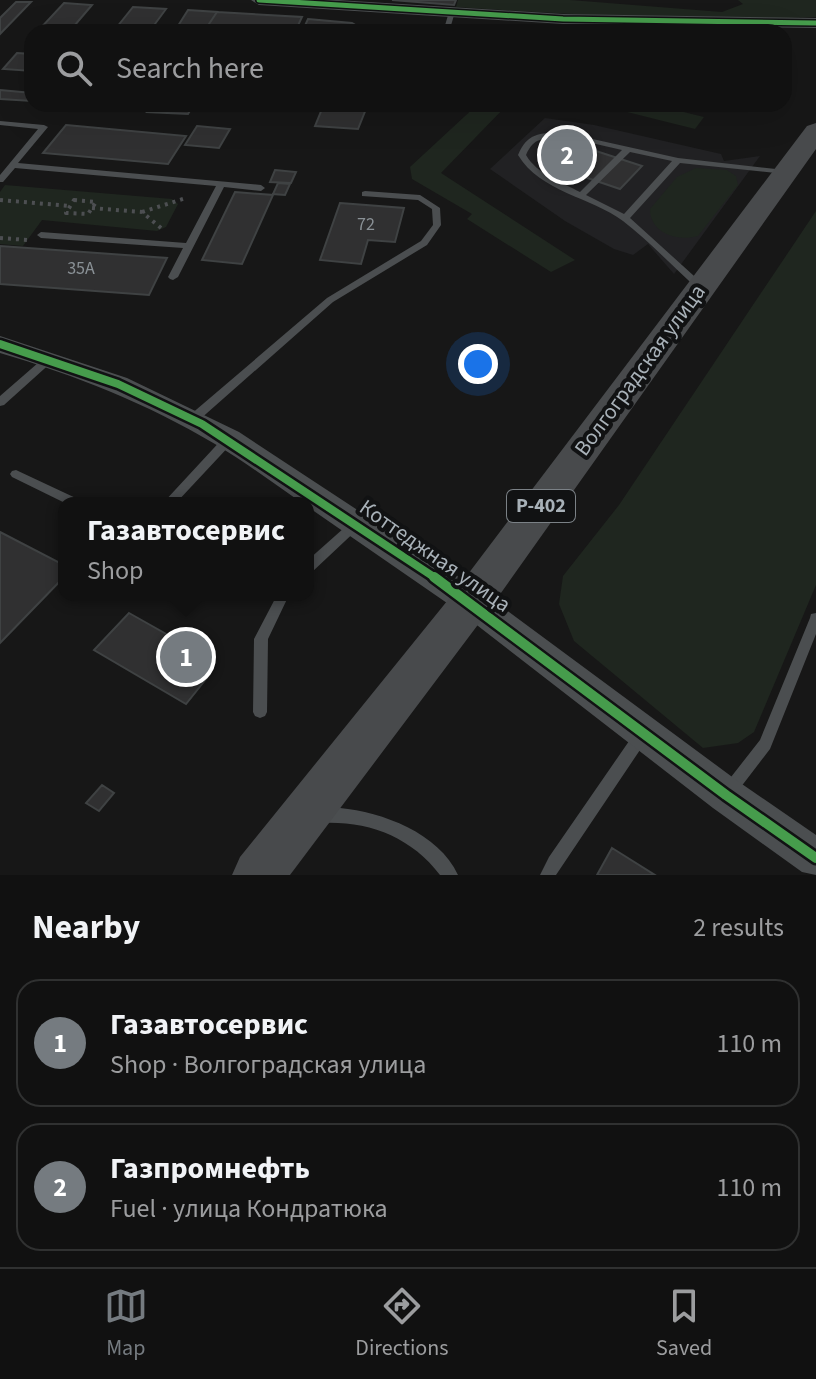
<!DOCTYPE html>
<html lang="en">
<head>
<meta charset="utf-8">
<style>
  :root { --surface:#111; --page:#1a1a1a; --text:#f1f3f6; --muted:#9c9d9f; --line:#303131; --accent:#757b80 }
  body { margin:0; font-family:"Source Sans 3",sans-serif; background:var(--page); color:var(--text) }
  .you { position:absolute; left:478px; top:364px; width:28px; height:28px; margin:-20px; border:6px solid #fff; border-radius:50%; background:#1a73e8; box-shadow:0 0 0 12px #1a73e833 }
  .badge { display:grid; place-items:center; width:52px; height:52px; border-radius:50%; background:var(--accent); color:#fff; font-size:26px; font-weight:700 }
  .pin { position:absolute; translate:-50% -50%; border:4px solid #fff; box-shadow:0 2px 8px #0006 }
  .popup { position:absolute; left:58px; top:497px; width:256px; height:104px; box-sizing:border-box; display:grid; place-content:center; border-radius:16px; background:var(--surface); filter:drop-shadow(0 2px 6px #0005); font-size:26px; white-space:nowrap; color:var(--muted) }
  .popup b { font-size:30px; color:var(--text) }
  .popup::after { content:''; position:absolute; left:50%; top:100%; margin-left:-16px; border:16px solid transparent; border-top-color:var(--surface) }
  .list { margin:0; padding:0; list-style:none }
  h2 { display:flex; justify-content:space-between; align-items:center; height:104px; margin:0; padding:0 32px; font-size:34px }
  h2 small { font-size:26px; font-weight:400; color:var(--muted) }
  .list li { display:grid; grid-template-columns:52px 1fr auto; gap:24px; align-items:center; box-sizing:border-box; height:128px; margin:0 16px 16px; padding:0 16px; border:2px solid var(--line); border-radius:24px }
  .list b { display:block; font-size:30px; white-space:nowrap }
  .list p { margin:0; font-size:26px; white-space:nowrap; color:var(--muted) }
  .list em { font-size:26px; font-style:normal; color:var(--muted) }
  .icon { flex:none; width:44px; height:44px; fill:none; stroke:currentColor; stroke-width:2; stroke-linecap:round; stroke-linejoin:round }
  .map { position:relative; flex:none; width:816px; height:875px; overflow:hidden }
  .search { position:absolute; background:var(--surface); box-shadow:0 8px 32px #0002; left:24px; right:24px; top:24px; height:88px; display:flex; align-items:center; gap:20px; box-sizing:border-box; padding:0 28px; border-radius:24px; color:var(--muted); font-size:30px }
  .sheet { height:392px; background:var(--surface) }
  nav { display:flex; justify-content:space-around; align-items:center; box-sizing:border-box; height:112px; border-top:2px solid var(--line); background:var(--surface); font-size:22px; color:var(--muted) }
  nav a { display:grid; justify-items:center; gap:4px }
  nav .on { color:var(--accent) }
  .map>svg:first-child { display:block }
  .built { fill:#212123 }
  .green { fill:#1f261f }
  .building { fill:#303031; stroke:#3f4243; stroke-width:2 }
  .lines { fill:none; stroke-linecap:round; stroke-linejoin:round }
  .path { stroke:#4d4f52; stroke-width:4; stroke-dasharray:3 5; stroke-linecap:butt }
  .service { fill:#4b4e50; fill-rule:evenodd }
  .tertiary { fill:#4b4e50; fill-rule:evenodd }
  .primary { fill:#484a4c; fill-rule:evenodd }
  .cycleway-far2-casing { stroke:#111213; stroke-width:8 }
  .cycleway-far1-casing { stroke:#111213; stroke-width:13 }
  .cycleway-casing { stroke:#111213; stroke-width:15 }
  .cycleway-far2 { stroke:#469c4c; stroke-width:5 }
  .cycleway-far1 { stroke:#469c4c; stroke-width:8 }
  .cycleway { stroke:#469c4c; stroke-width:10 }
  .labels { text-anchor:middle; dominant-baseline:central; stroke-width:8; stroke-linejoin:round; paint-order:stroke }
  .number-label { font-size:18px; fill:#8a9196 }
  .shield { fill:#111213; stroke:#7b8186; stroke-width:2 }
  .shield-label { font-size:20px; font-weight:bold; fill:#a8b1b8 }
  .street-label { font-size:22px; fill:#a8b1b8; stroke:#111213 }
</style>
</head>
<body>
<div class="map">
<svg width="816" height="875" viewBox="0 0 816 875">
  <rect width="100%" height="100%" fill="#171717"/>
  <path class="built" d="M545,118l49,7 127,29 3,7 36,-5 -86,118 -26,-30 -15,11 -19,-6 -49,-28 -75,-52z"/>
  <path class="green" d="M458,0h112l152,12 21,-8 -5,-4h78v17c-120,5 -240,-2 -360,-10z
    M478,104h30l-67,69 134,87 -24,12 -84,-53 5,-5 -60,-35 -2,-12z
    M595,104h56l53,13 -9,12z
    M696,168l31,2 9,6 2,9 -40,51c-21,6 -48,-3 -48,-27l27,-32z
    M5,185l167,14 6,5 -12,23 -9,4 -115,-11 -19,26 -23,-2v-52z
    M816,211v374l-62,147 -16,11 -35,5 -129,-107 -15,-37 4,-28 56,-71z"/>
  <path class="building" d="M392,0h64l-2,5z
    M16,2h15l-31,32v-16z
    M64,3l28,2 -23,27h-32z
    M133,7l33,2 -17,23h-36z
    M188,10l29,2 -12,18 -29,-1z
    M217,12l85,5 -7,15 -90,-2z
    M308,19l44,4 15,9h-65z
    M498,28l65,4h-66z
    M17,53l15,1v17l-29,-2z
    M0,90l32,3v8l-32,-2z
    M152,104h42l-6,10 -41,-2z
    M324,104h44l-10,25 -43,-3z
    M66,125l120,11 -18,28 -125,-11z
    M197,126l33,3 -11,19 -34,-3z
    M552,139l22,8 -12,16 -22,-7 7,-6 -5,-2z
    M596,151l46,15 -22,23 -47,-16z
    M275,170l21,2 -5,11 -21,-1z
    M278,183l12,1 -5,11 -12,-1z
    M235,192l38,3 -31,69 -40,-4z
    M340,203l64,5 -9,34 -27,-2 -7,24 -41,-4z
    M0,246l167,12 -18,37 -149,-11z
    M0,532l64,33v12l-64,66z
    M129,613l76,43 5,18 -24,30 -92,-54z
    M102,785l12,8 -15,18 -13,-8z
    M612,848l43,27h-58z"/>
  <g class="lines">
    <path class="path" d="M0,200l70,6
      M74,200l22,2 -8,12 -22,-1z
      M92,208l50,4 19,16
      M142,212l44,-14
      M0,238l28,2"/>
    <path class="service" d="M452,10l3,2 -6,20h-6l6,-20z
      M0,121l44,4 4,2 -30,36 243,22 4,3 -4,3 -37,-4 -46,90 -5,3 -3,-1 -2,-2 15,-29 -142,-10 -4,-3 4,-3 145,11 30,-57 -201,-18 -12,14h-3v-7l38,-46 -38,-4z
      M561,132l117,26 107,12 4,2 -4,2 -105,-11 -50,55 74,67 2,2 -5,3 -3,-1c-24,-21 -50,-49 -75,-68 -32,-24 -83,-29 -105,-66 10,-23 21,-21 43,-23zM561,136l61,14 -42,42c-19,-10 -43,-18 -54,-37 8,-18 17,-16 35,-19zM630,152l42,9 -48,53 -38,-19z
      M365,191l55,4 20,13 1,17 -14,20 -94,57 -135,119h-8l-1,-3 1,-3 137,-117 94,-57 12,-16 -1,-16 -14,-9 -56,-4v-4z
      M50,355l5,3 -1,2 -50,45 -4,1v-10l46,-40z
      M229,435l6,4 -2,3 -57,61h-13l62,-67z
      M16,470l64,30 2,3h-17l-53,-26 -2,-3 2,-3z
      M357,518l4,2 2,3 -2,3 -49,46 -4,1v-13l45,-40z
      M277,595h12l-21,44 -1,73 -2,4 -5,2 -5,-2 -2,-4 1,-73z
      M816,613v21l-46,115 -36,47 -5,2 -5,-2 -2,-5 2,-5 36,-46 50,-122 1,-4z
      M641,729l5,2 2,5 -2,5 -90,134h-16l9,-18 87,-126z
      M340,808c42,4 99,25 118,67h-18c-29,-38 -71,-54 -118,-52l-5,-2 -3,-5 3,-5 5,-2z"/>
    <path class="tertiary" d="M251,0h86l226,14 253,4v10l-253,-4 -304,-19z
      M0,336l127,42 112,54 243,160 257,190 77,53v40l-14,-3 -89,-64 -253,-196 -152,-105v-4h-6c-29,-20 -57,-41 -87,-59 -67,-40 -140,-69 -215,-91z"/>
    <path class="primary" d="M816,123v26l-330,465 -196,261h-58l8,-18 216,-267 351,-464z"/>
    <g class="cycleway-far2-casing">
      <path id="cycleway-far2" d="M259,0l304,19 253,4"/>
    </g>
    <g class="cycleway-far1-casing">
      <path id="cycleway-far1" d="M0,344l118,40 84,40 235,155"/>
    </g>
    <g class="cycleway-casing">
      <path id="cycleway" d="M434,577l292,218 90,63"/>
    </g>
    <use href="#cycleway-far2" class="cycleway-far2"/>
    <use href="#cycleway-far1" class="cycleway-far1"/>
    <use href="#cycleway" class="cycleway"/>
  </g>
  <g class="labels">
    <g class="number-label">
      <text x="366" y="224">72</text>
      <text x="81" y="268">35А</text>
    </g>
    <rect class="shield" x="507" y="490" width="68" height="32" rx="6"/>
    <g class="shield-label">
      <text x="541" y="506">Р-402</text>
    </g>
    <g class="street-label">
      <text transform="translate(640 370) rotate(-54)">Волгоградская улица</text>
      <text transform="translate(435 556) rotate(35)">Коттеджная улица</text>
    </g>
  </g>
</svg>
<div class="you"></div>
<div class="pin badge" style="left:186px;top:657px">1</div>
<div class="popup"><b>Газавтосервис</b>Shop</div>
<div class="pin badge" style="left:567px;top:155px">2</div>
<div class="search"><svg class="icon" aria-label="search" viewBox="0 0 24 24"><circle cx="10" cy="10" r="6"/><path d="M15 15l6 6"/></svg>Search here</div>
</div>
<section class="sheet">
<h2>Nearby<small>2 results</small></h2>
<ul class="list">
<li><span class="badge">1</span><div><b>Газавтосервис</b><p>Shop · Волгоградская улица</p></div><em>110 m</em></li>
<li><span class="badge">2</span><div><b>Газпромнефть</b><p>Fuel · улица Кондратюка</p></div><em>110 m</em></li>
</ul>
</section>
<nav>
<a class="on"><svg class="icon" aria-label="map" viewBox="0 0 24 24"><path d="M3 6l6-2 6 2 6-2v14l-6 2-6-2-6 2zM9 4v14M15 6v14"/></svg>Map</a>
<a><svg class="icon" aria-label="directions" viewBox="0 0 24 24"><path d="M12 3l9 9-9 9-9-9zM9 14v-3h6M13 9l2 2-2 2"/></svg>Directions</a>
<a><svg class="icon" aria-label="saved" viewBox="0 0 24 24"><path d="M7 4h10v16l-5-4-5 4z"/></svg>Saved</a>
</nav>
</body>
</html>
